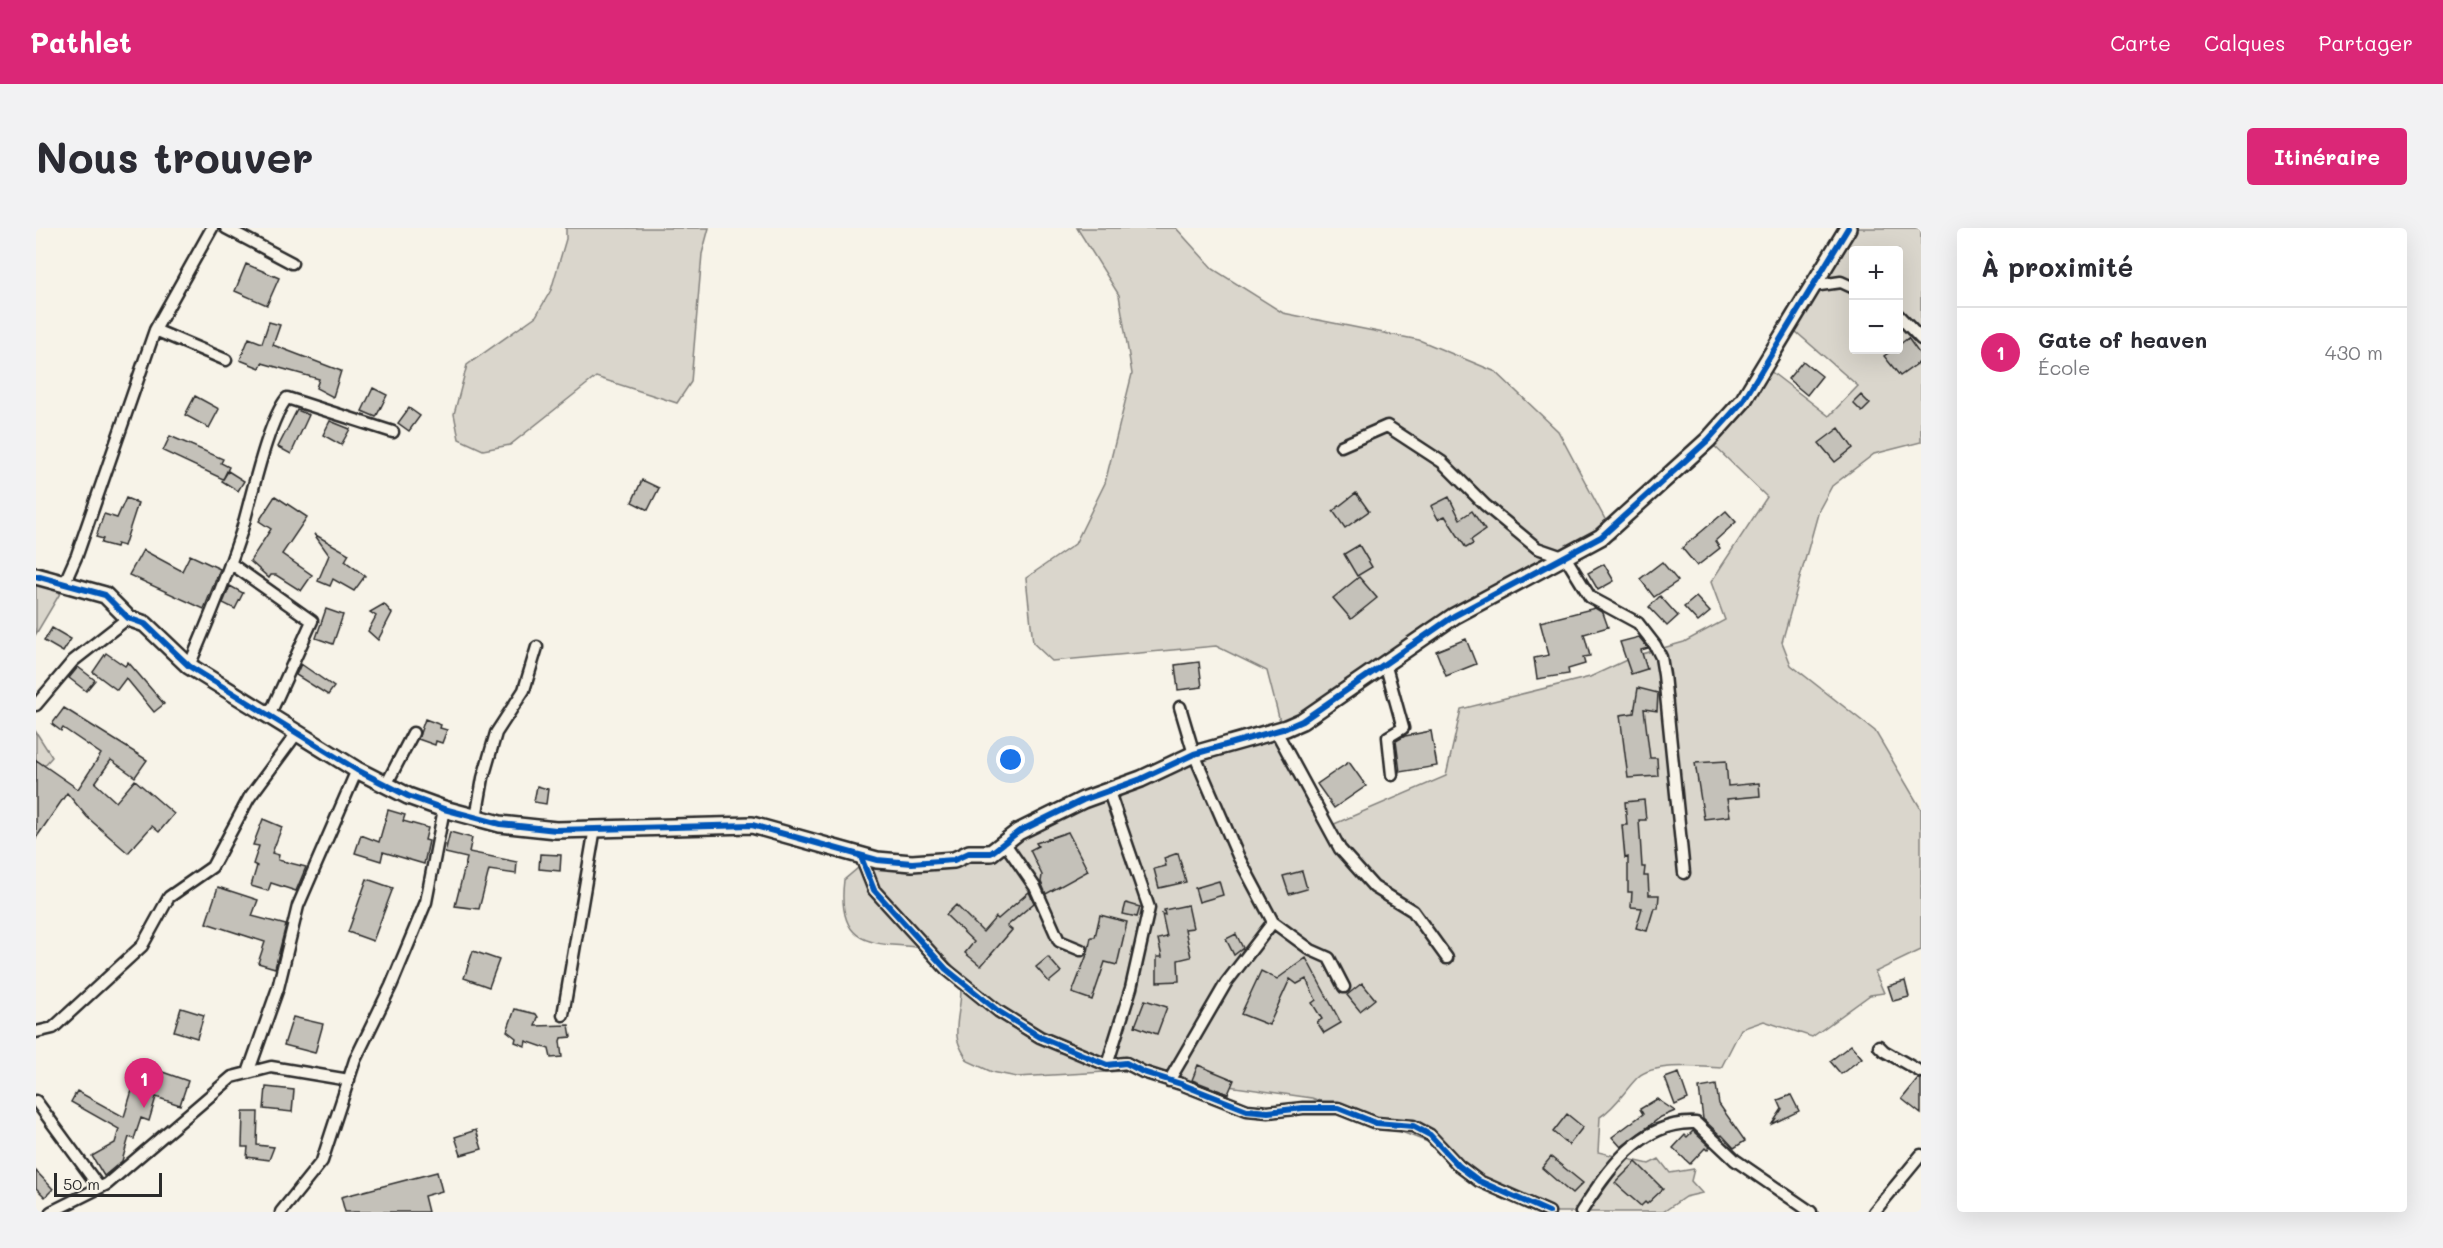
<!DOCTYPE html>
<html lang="fr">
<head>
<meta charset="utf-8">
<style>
  :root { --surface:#fff; --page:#f2f2f3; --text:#2b2b33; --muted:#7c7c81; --line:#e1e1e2; --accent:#db2777 }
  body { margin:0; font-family:Mali,sans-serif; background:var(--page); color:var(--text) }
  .controls { position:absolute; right:18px; top:18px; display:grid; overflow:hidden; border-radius:6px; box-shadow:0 6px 24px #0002 }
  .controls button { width:54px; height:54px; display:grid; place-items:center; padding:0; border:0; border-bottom:2px solid var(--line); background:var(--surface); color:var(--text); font:30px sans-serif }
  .scale { position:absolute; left:18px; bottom:15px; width:108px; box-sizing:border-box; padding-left:6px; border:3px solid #2b2b2b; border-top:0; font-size:16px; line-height:21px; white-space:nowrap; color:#2b2b2b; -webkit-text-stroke:4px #f7f3e8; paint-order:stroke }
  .you { position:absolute; left:975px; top:532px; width:21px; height:21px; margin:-15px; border:4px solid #fff; border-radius:50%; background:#1a73e8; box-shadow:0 0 0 9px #1a73e833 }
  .badge { display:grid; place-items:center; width:39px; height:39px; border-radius:50%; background:var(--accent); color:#fff; font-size:20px; font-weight:700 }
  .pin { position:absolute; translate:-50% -50px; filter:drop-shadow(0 2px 3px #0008) }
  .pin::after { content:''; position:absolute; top:32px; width:21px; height:18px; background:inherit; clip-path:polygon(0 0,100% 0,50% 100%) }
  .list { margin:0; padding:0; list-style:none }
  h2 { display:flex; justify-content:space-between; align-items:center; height:78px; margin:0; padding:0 24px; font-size:26px }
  h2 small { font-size:20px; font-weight:400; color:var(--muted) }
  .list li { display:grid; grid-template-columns:39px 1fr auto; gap:18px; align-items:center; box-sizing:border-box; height:90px; padding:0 24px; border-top:2px solid var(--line) }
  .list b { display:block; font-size:22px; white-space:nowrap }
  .list p { margin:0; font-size:20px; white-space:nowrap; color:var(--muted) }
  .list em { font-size:20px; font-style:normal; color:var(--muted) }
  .map { position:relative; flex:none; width:1885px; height:984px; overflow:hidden; border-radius:6px }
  header { display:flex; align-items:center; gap:36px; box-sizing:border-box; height:84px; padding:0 30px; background:var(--accent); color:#fff }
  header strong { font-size:28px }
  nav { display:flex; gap:33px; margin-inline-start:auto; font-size:21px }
  .intro { display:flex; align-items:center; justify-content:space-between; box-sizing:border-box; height:144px; padding:0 36px }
  h1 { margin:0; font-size:42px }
  .button { padding:15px 27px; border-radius:6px; background:var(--accent); color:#fff; font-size:21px; font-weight:700 }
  main { display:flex; gap:36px; padding:0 36px }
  aside { flex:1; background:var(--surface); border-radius:6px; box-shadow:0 6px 24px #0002 }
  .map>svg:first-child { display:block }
  .green { fill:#dad6cc; stroke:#82807c; stroke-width:1.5; fill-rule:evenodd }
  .building { fill:#c4c1b9; stroke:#2b2b2b; stroke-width:1.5 }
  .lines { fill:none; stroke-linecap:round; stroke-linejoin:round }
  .street-casing { stroke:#2b2b2b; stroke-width:15 }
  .secondary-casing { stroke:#2b2b2b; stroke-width:20 }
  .street { stroke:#f7f3e8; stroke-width:10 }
  .secondary { stroke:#f7f3e8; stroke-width:15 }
  .cycleway-casing { stroke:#f7f3e8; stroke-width:10 }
  .cycleway { stroke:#0057b8; stroke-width:6 }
</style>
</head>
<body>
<header>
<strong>Pathlet</strong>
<nav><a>Carte</a><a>Calques</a><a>Partager</a></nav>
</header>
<div class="intro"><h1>Nous trouver</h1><a class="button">Itinéraire</a></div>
<main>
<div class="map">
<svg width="1885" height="984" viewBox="0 0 1885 984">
  <rect width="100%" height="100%" fill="#f7f3e8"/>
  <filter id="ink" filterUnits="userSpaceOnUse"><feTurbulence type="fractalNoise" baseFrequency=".0167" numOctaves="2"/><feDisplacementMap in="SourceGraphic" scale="12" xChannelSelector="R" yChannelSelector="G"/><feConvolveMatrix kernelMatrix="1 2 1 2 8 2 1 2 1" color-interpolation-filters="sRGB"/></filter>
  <g filter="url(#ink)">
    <path class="green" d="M530,0h143l-7,26 -11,128 -14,21 -81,-26 -86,68 -27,5 -24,-11 -5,-25 13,-49 69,-49 15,-26 15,-51z
      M1041,0h99l37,41 70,44 136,27 77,32 62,59 57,107 -149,75 -183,121 49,91 114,-49 15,-67 129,-32 45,-21 49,-14 41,-22 -14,-38 56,-85 -59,-57 53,-76 68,52 29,-30 -71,-62 62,-96h72v214l-47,12 -42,32 -13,24 -37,132 9,23 84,66 46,78v141l-46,22 9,21 -14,2 -58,42 -48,-16 -23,8 -20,39c-20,-1 -67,-6 -83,9 -14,14 -21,29 -38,40l-2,35 51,12 10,-5 11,14 24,-4 -3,12 11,12 -17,4 -22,15h-130l-92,-65 -129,-49 -189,-27 -106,6 -25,-5 -24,-11c-4,-7 -11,-17 -11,-25 -2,-27 13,-47 -5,-71 -31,-42 -120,14 -108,-85l20,-17 99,-11 47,-16 127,-63 146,-40 -16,-62 -51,-25 -164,15 -19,-18 -7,-65 49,-34 30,-61 27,-109 -13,-79zM1818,22h44v100h-44z
      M0,351l29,6 -29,49z
      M0,504l16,25 -16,18z"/>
    <path class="building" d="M210,36l33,14 -12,27 -32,-14z
      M233,94l11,3 -7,20 68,26 -8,26 -17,-9 3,-9 -57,-16 -2,5 -20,-8 9,-22 13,5z
      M1872,110l13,18v5l-21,15 -16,-20 9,-6h6v-5z
      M1767,133l19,15 -15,19 -19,-16z
      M337,160l14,7 -11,22 -14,-6z
      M1825,167l9,9 -8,8 -9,-9z
      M159,168l24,13 -10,19 -24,-13z
      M373,180l11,8 -11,15 -11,-8z
      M261,182l12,5 -18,39 -13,-7z
      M294,193l20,8 -9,16 -18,-10z
      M1803,200l14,20 -18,14 -16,-19z
      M134,208l53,23 -2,4 8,4 -6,12 -60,-28z
      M192,243l16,10 -6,10 -16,-10z
      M606,252l17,8 -11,22 -16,-8z
      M1320,265l13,18 -24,17 -12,-17z
      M239,268l32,21 -25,37 30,21 -11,16 -25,-16h-5l-2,3 -19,-17 21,-32 -12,-8z
      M1413,269l11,22 12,-8 13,19 -14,10 2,4 -7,4 -21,-32 -7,3 -7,-13z
      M90,270l12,5 -14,43 -7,-2 -1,3 -15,-4 2,-4 -7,-2 8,-23 13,4z
      M1690,283l10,11 -21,19 5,7 -23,18 -15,-18z
      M278,306l35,20 -4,7 20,15 -11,15 -21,-12 -3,7 -12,-5 11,-26z
      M1323,317l13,22 -15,9 -13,-22z
      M107,322l39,21 8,-16 30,14 -16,40 -75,-34z
      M1626,334l16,19 -24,16 -14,-18z
      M1568,336l10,17 -16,9 -10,-17z
      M1323,349l18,21 -26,21 -18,-21z
      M194,358l13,7 -8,16 -12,-6z
      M1624,368l18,20 -11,10 -18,-19z
      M1660,369l14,15 -12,10 -14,-15z
      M348,376l8,9 -14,27 -10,-9 8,-15 -6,-4z
      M1559,380l8,5 5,14 -24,7 6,22 -7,1 2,7 -17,5 1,5 -32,5 -3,-21 15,-3 -9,-33z
      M290,381l17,6 -10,29 -17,-6z
      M16,400l19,11 -8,13 -19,-11z
      M1603,409l9,11 -7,2 6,19 -16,5 -11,-32z
      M1430,411l10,25 -30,12 -10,-25z
      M70,425l19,13 3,-4 36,42 -10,8 -28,-34 -9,12 -24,-18z
      M1163,434l3,25 -24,3 -3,-25z
      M265,436l33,23 -6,8 -32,-20z
      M42,439l17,13 -9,11 -17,-13z
      M1602,460l20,5 -1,18 -13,-2 6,49h7l1,18 -30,2 -8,-63 14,-2z
      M28,480l83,52 -12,17 -24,-17 -16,23 21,19 19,-22 39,34 -15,18 -7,-6 -24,27 -41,-36 -20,-24 -31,45v-78l42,29 23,-35 -38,-26 -2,3 -9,-7z
      M389,491l16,6 -1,3 7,2 -5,13 -6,-2 -1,4 -17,-6z
      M1395,503l6,35 -37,6 -4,-31 9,-5z
      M1690,533l2,25 31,-3 1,13 -33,3 3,17 -26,3 -9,-56z
      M1313,534l17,24 -32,22 -17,-24z
      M501,558l11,3 -2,15 -12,-2z
      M1608,572l2,20h-7l3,47h3l-1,9h4l1,19h10l-1,13h-4l-7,23 -11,-3 6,-20 -11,-1 1,-15h-4v-35l-3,1 -3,-33h5l-2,-23z
      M352,582l17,5 -2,6 25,7 -3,12 4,1 -5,23 -41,-12 -2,9 -26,-8 6,-18 18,7z
      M227,591l19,8 -10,26 7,2 -1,5 28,7 -10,24 -25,-8 -3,8 -17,-5 6,-20 -4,-2 6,-18 -6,-1z
      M414,604l22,6 -3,14 48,10 -1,12 -27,-4 -10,39 -24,-3 12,-48 -22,-5z
      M1032,604l20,39 -42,23 -5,-12 1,-7 -12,-25 8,-4 -2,-3z
      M1142,625l8,29 -27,6 -5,-19 12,-3 -2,-8z
      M504,626l21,1 -1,16 -21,-2z
      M1266,643l5,18 -18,5 -6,-18z
      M331,651l26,9 -20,53 -25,-9z
      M1183,653l4,14 -24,7 -4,-14z
      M182,659l40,13 -6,16 34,9 -11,43 -17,-5 7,-21 -59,-19z
      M993,664l5,11 -27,23 5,4 -31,36 -16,-13 9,-11 -28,-27 10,-10 27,27 13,-15 2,2z
      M1090,675l14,4 -3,10 -14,-3z
      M1152,677l5,23 -8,1 6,28 -13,3 1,21 -22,1v-25h5l-4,-18 9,-2 -5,-23 3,1 -1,-5z
      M1064,687l27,7 -10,43 -12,-3 -13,38 -20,-7 16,-41 3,-15h4z
      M1200,706l7,14 -9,7 -8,-16z
      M437,723l26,9 -10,27 -25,-9z
      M1012,729l13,15 -12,10 -13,-15z
      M1270,730l35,65 -17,10 -7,-11 5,-3 -10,-16 4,-3 -10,-21 -9,5 -7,-5 -21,46 -28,-11 20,-43 16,8z
      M1869,753l4,16 -16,4 -5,-15z
      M1326,755l13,16 -15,12 -13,-16z
      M1109,772l22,7 -10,27 -22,-8z
      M145,780l23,7 -7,23 -23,-7z
      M479,781l21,5 2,3 -3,9 34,-1 2,12 -10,1 -1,3 2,16 -11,1 -2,-9 -23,-8 -1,5 -10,-4 1,-4 -9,-7z
      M257,789l30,7 -8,29 -31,-8z
      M1815,817l11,13 -21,16 -11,-13z
      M104,836l48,17 -8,24 -24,-8 -7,24 -8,-3 -7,21 -5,-2 -7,24 -18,15 -12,-20 23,-13 4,-14 -48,-27 6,-11 47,26z
      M1162,837l36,15 -6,14 -36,-14z
      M1643,845l9,26 -13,6 -10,-27z
      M1882,851h3v35l-19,-15z
      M1680,857l3,19 26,37 -11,7 -12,-13 -1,1 -18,-17 -4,-31z
      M230,859l28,3 -2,22 -28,-3z
      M1755,867l8,16 -27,13 10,-15 -4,-9z
      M1621,871l18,12 -14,6 -40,30 -9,-10 31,-23 -3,-5z
      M207,884h15l-1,33 17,2 -5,13 -22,-3 1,-10h-6z
      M1531,886l16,13 -14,18 -16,-13z
      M440,902l6,19 -21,6 -6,-18z
      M1657,903l17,16 -3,3 -2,-2 -15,16 -17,-16 12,-13 2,2z
      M1515,929l32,26 -11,11 -30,-26z
      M1600,934l27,27 -16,15 -2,-2 -4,4 -26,-23z
      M0,943l17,18 -8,8 -9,-9z
      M401,944l5,19 -18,5 4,16h-83l-4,-15z"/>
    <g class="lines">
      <g class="street-casing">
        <path id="street" d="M190,0l66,35
          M1777,58l28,-4 13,6
          M1862,87l23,24
          M119,102l57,-102
          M1305,218l46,-20 55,36 43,43 52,43 29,10 24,39 48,26 17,22 6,12 3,18 20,198
          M194,335l82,58 -43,95
          M29,354l12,-27 78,-225 71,30
          M1349,435l18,65 -15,9 4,38
          M153,438c19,-44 37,-88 52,-133 10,-33 26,-111 46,-135l106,34
          M0,477l37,-44 55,-43
          M1144,479l14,47 45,104 34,64 38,28 18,8 15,29
          M1240,503l64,118 34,38 39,24 34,47
          M350,557l27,-52
          M440,590l7,-40 13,-45 28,-43 13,-43
          M968,614l31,45 24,54 22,9
          M825,629l13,33 72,79 52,42 42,26 67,28 19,-2 17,9 38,12 66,26 21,2 35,-4h35l38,15 37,3 17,9 29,31 20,15 70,31
          M527,787l32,-187
          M0,804l17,-4 89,-82 27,-49 43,-30 37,-69 48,-65
          M1843,818l5,5 37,21
          M1071,837l24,-77 18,-80 -41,-119
          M212,845l30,-85 20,-82 59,-136
          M1133,853l57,-98 47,-61
          M0,873l63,86
          M15,984l56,-28 125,-107 39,-10 78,13
          M245,984l41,-51 33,-101 36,-74 35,-84 18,-93
          M1545,984c26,-41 60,-92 115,-89l39,37 76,52
          M1838,984l47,-57"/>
      </g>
      <g class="secondary-casing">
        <path id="secondary" d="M0,348l69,19 23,23 17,6 44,42 168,104 51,26 36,13 56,15 56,6 196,-5 125,35 35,3 42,-3 15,-7h22l27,-21 65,-32 58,-21 53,-25 92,-26 16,-7 152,-105 147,-79 107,-97 35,-39 105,-173"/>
      </g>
      <use href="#street" class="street"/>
      <use href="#secondary" class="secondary"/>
      <g class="cycleway-casing">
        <path id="cycleway" d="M0,348l69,19 23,23 17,6 44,42 168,104 51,26 36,13 56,15 56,6 196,-5 125,35 35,3 42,-3 15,-7h22l27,-21 65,-32 58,-21 53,-25 92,-26 16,-7 152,-105 147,-79 107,-97 35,-39 105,-173
          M825,629l13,33 72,79 52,42 42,26 67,28 19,-2 17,9 38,12 66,26 21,2 35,-4h35l38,15 37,3 17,9 29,31 20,15 70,31"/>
      </g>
      <use href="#cycleway" class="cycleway"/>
    </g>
  </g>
</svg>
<div class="controls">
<button>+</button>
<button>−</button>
</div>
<div class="scale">50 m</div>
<div class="you"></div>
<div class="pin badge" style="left:108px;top:880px">1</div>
</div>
<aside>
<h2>À proximité<small></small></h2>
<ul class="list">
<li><span class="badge">1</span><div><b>Gate of heaven</b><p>École</p></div><em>430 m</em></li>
</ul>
</aside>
</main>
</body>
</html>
